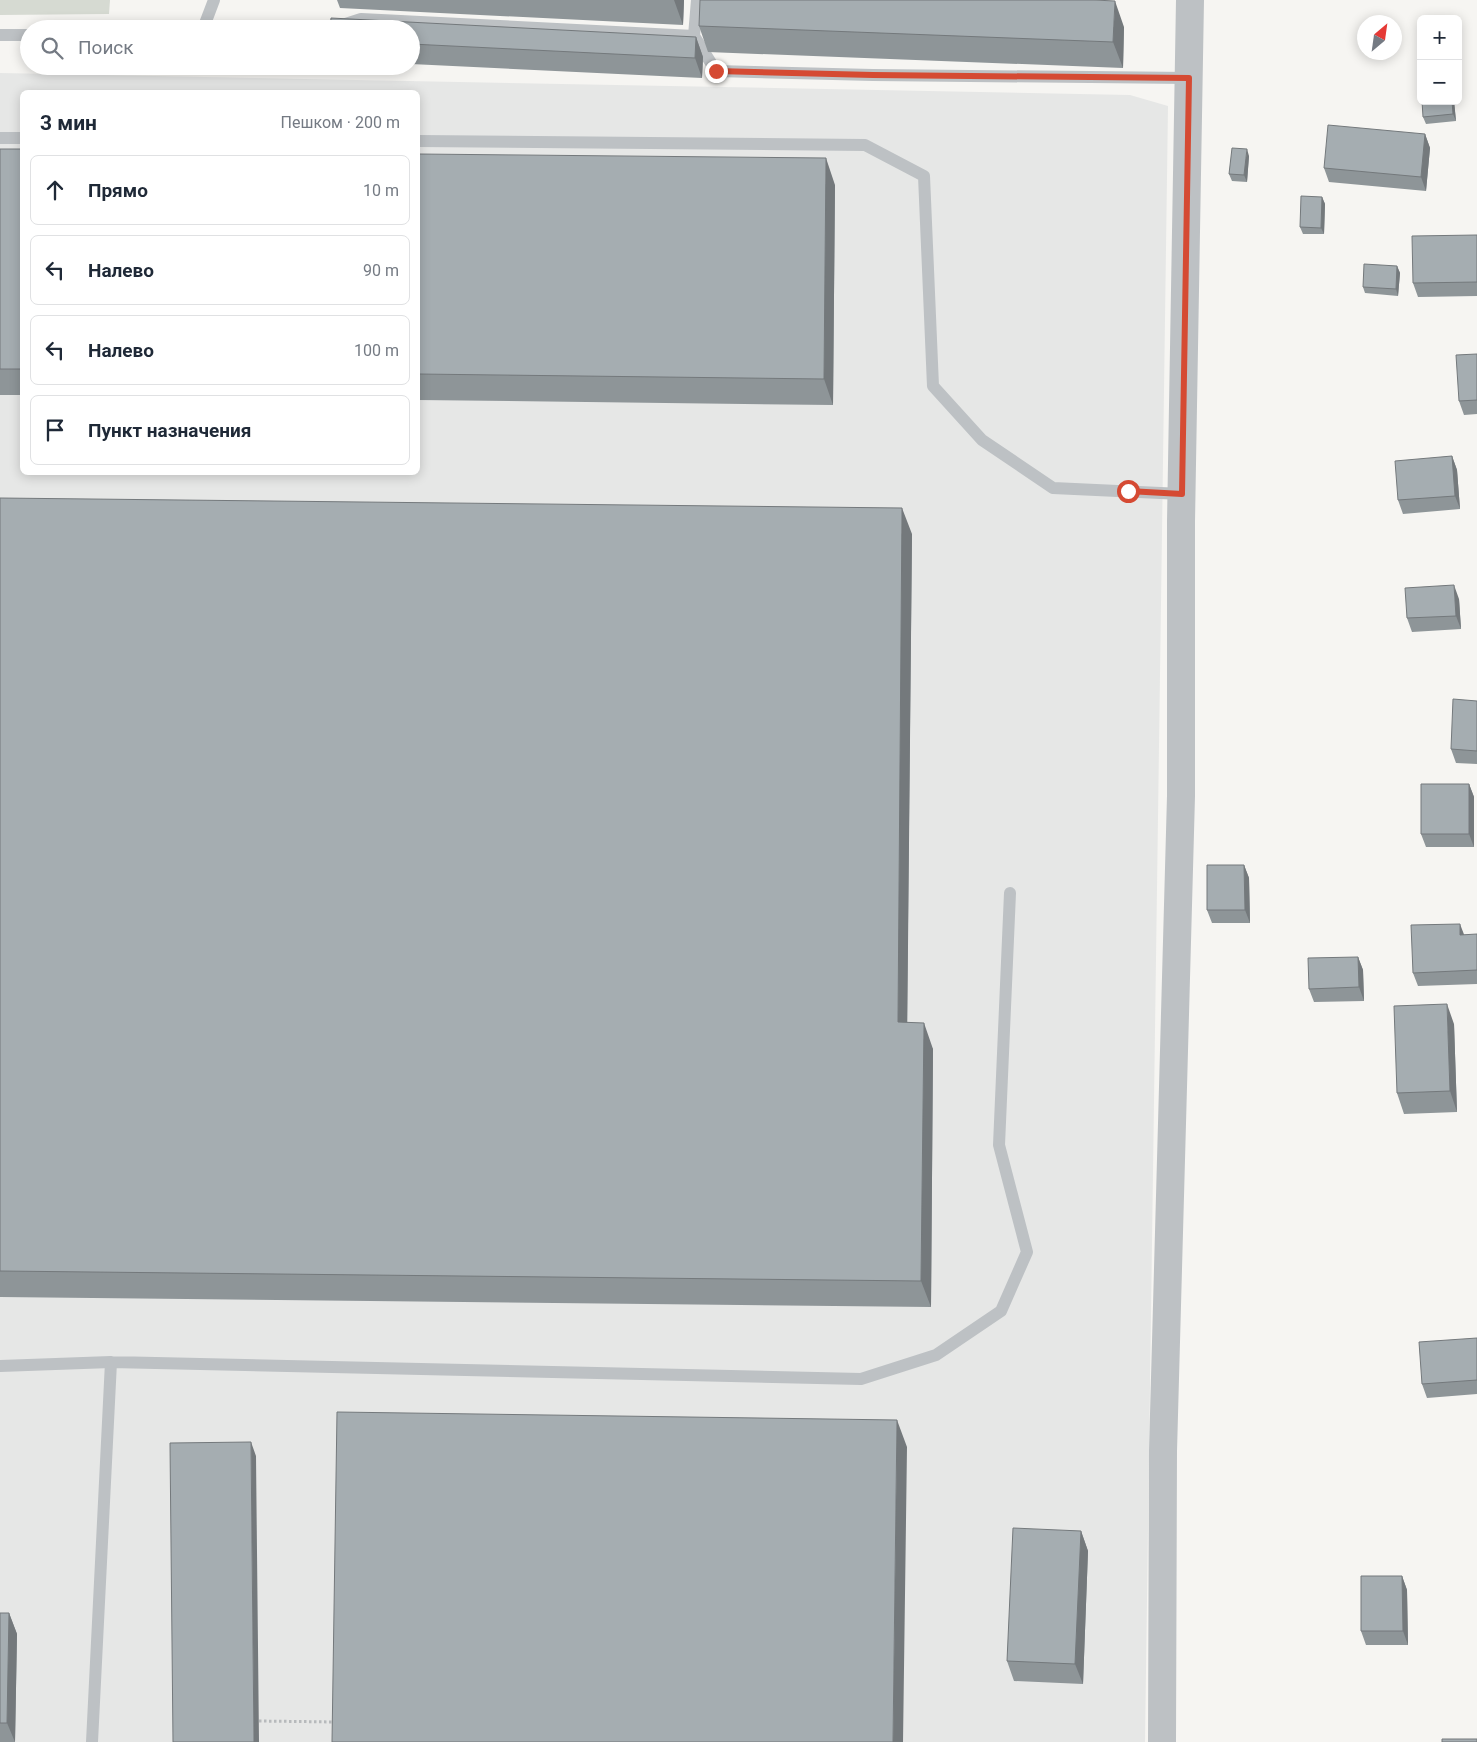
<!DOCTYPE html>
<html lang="ru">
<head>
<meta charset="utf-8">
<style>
  :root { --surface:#fff; --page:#f6f6f7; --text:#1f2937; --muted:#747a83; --line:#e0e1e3 }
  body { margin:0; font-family:Roboto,sans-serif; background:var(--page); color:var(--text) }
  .controls { position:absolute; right:15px; top:15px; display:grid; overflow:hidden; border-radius:8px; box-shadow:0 2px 12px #0003 }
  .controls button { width:45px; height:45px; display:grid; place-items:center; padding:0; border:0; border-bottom:1px solid var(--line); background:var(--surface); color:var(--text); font:25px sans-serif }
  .compass { position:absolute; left:1357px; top:15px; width:45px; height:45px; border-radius:50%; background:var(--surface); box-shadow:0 2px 12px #0003; rotate:29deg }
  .stop { position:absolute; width:15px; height:15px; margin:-11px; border:4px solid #d54a33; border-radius:50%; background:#fff }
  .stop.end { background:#d54a33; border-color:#fff; box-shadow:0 1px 5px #0008 }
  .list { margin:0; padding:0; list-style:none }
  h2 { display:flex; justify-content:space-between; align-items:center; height:65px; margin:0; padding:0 20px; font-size:21px }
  h2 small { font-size:16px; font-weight:400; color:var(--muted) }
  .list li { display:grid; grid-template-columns:32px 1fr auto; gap:15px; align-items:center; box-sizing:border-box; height:70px; margin:0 10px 10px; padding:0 10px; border:1px solid var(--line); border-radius:8px }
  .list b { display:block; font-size:19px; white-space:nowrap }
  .list em { font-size:16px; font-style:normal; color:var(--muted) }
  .icon { flex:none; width:28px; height:28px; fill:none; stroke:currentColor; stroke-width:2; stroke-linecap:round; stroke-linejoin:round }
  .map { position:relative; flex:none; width:1477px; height:1742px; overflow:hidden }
  .search { position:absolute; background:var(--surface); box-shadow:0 2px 12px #0003; left:20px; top:20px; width:400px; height:55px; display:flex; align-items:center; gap:12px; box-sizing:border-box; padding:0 18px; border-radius:28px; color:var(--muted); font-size:19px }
  .panel { position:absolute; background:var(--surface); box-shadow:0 2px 12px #0003; left:20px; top:90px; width:400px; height:385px; border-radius:8px }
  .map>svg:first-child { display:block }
  .built { fill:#e6e7e6; fill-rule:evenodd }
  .green { fill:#d6dad2 }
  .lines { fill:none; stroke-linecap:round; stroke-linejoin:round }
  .path { stroke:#b7babc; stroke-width:3; stroke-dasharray:2.5 2.5; stroke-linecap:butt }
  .service { stroke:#bdc1c4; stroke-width:12 }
  .tertiary { stroke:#bdc1c4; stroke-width:28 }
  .wall { fill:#8e9598 }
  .shaded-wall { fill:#74797c }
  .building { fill:#a5adb1; stroke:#74797c }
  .route { stroke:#d54a33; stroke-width:6 }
</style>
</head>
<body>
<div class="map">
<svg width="1477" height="1742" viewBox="0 0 1477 1742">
  <rect width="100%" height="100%" fill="#f6f5f2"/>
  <path class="built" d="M0,73l1130,22 38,11 -23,1636h-1145zM22,92h396v380h-396z"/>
  <path class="green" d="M0,0h110l-1,14 -109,1z"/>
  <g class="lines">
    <path class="path" d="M259,1721l77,1"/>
    <path class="service" d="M697,0l-3,36 22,35 157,4 316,3
      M203,29l11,-29
      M330,29l31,-10 333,17
      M0,35h29
      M0,138h22
      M418,141l447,4 59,31 9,210 49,54 71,48 129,6
      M0,1366l111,-4 750,17 75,-24 65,-44 26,-59 -28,-107 11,-252
      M92,1742l19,-380"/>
    <path class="tertiary" d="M1162,1742l1,-291 18,-655v-274l9,-522"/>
  </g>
  <path class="wall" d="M337,0h347l-1,25 -343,-17z
    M699,26l425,1 -1,41 -415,-16z
    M411,29l285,8 7,20 -1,21 -291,-14z
    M1454,101l2,20 -30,3 -3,-7z
    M1425,134l5,14 -4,43 -97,-9 -5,-14z
    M0,149h22v246h-22z
    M418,154l417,31 -2,220 -415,-5z
    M1249,156l-2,26 -15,-1 -3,-7z
    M1322,197l3,7 -1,30h-21l-3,-7z
    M1477,235v61l-59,1 -5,-14z
    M1397,266l3,7 -2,23 -33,-3 -2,-6z
    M1477,354v60l-13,1 -5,-14z
    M1452,456l5,14 3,39 -57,5 -5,-14z
    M0,498l912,36 -5,488 26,27 -2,258 -931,-10z
    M1459,599l2,30 -49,3 -5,-14z
    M1477,701v63l-21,-1 -5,-14z
    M1469,784l5,13v50h-48l-5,-13z
    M1244,865l5,13 1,45h-38l-5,-13z
    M1477,934v50l-59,2 -5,-13z
    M1358,957l5,13 1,31 -50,1 -5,-13z
    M1454,1024l3,88 -53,2 -7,-21z
    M1477,1338v56l-50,4 -5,-14z
    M1081,1531l7,20 -5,133 -69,-3 -7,-20z
    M1402,1576l5,14 1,55h-42l-5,-14z
    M0,1613h9l8,21 -2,108h-15z"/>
  <path class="shaded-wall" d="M674,0h10l-1,25z
    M1115,1l9,26 -1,41 -10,-26z
    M696,37l7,20 -1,21 -7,-20z
    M1452,101h2l2,20 -3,-7z
    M1425,134l5,14 -4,43 -5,-14z
    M1247,149l2,7 -2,26 -3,-7z
    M826,158l9,27 -2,220 -9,-26z
    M1322,197l3,7 -1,30 -3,-6z
    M1397,266l3,7 -2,23 -2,-7z
    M1452,456l5,14 3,39 -5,-13z
    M902,508l10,26 -5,515 -9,-27z
    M1454,585l5,14 2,30 -5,-13z
    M1469,784l5,13v50l-5,-13z
    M1244,865l5,13 1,45 -5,-13z
    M1460,924l5,13 -5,-2z
    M1358,957l5,13 1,31 -5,-14z
    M1447,1004l7,20 3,88 -7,-21z
    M924,1023l9,26 -2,258 -10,-26z
    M897,1420l10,27 -4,295h-10z
    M251,1442l5,14 3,286h-5z
    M1081,1531l7,20 -5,133 -8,-20z
    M1402,1576l5,14 1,55 -5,-14z
    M9,1613l8,21 -2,108 -8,-19z"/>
  <path class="building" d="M700,0h394l21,1 -2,41 -414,-16z
    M331,18l365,19 -1,21 -284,-14v-15h-81z
    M1419,77h2v15z
    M1422,101h30l1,13 -30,3z
    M1328,125l97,9 -4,43 -97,-9z
    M1232,148l15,1 -3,26 -15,-1z
    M0,149h22v220h-22z
    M418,154l408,4 -2,221 -406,-5z
    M1301,196l21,1 -1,31 -21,-1z
    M1477,235v47l-64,1 -1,-47z
    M1364,264l33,2 -1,23 -33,-2z
    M1477,354v46l-18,1 -3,-46z
    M1452,456l3,40 -57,4 -3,-39z
    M0,498l902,10 -4,514 26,1 -3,258 -921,-10z
    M1454,585l2,31 -49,2 -2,-30z
    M1453,699l24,2v50l-26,-2z
    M1421,784h48v50h-48z
    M1207,865h37l1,45h-38z
    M1460,924v11l17,-1v36l-64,3 -2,-48z
    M1358,957l1,30 -50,2 -1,-31z
    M1447,1004l3,87 -53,2 -3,-87z
    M1477,1338v42l-55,4 -3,-42z
    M337,1412l560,8 -4,322h-561z
    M251,1442l3,300h-81l-3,-299z
    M1013,1528l68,3 -6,133 -68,-3z
    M1361,1576h41l1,55h-42z
    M0,1613h9l-2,110h-7z
    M1442,1739h35v3h-35z"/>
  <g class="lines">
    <path class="route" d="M716,71l157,4 316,3 -7,416 -54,-3"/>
  </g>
</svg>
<div class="controls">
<button>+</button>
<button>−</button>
</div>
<svg class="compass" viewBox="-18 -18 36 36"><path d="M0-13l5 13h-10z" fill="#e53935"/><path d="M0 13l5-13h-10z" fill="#747a83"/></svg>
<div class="stop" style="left:1128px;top:491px"></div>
<div class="stop end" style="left:716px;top:71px"></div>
<div class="search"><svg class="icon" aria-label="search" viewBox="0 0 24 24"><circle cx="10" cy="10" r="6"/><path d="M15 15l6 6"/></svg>Поиск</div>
<section class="panel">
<h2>3 мин<small>Пешком · 200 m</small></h2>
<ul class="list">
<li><svg class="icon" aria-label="ahead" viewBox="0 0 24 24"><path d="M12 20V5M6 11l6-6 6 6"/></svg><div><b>Прямо</b></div><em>10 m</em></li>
<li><svg class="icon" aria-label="left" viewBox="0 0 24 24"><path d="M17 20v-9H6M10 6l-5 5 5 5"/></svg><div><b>Налево</b></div><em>90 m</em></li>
<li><svg class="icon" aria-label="left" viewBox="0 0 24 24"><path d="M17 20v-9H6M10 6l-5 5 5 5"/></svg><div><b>Налево</b></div><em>100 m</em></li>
<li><svg class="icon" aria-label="arrive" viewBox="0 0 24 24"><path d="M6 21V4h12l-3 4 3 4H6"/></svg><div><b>Пункт назначения</b></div></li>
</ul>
</section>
</div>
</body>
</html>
